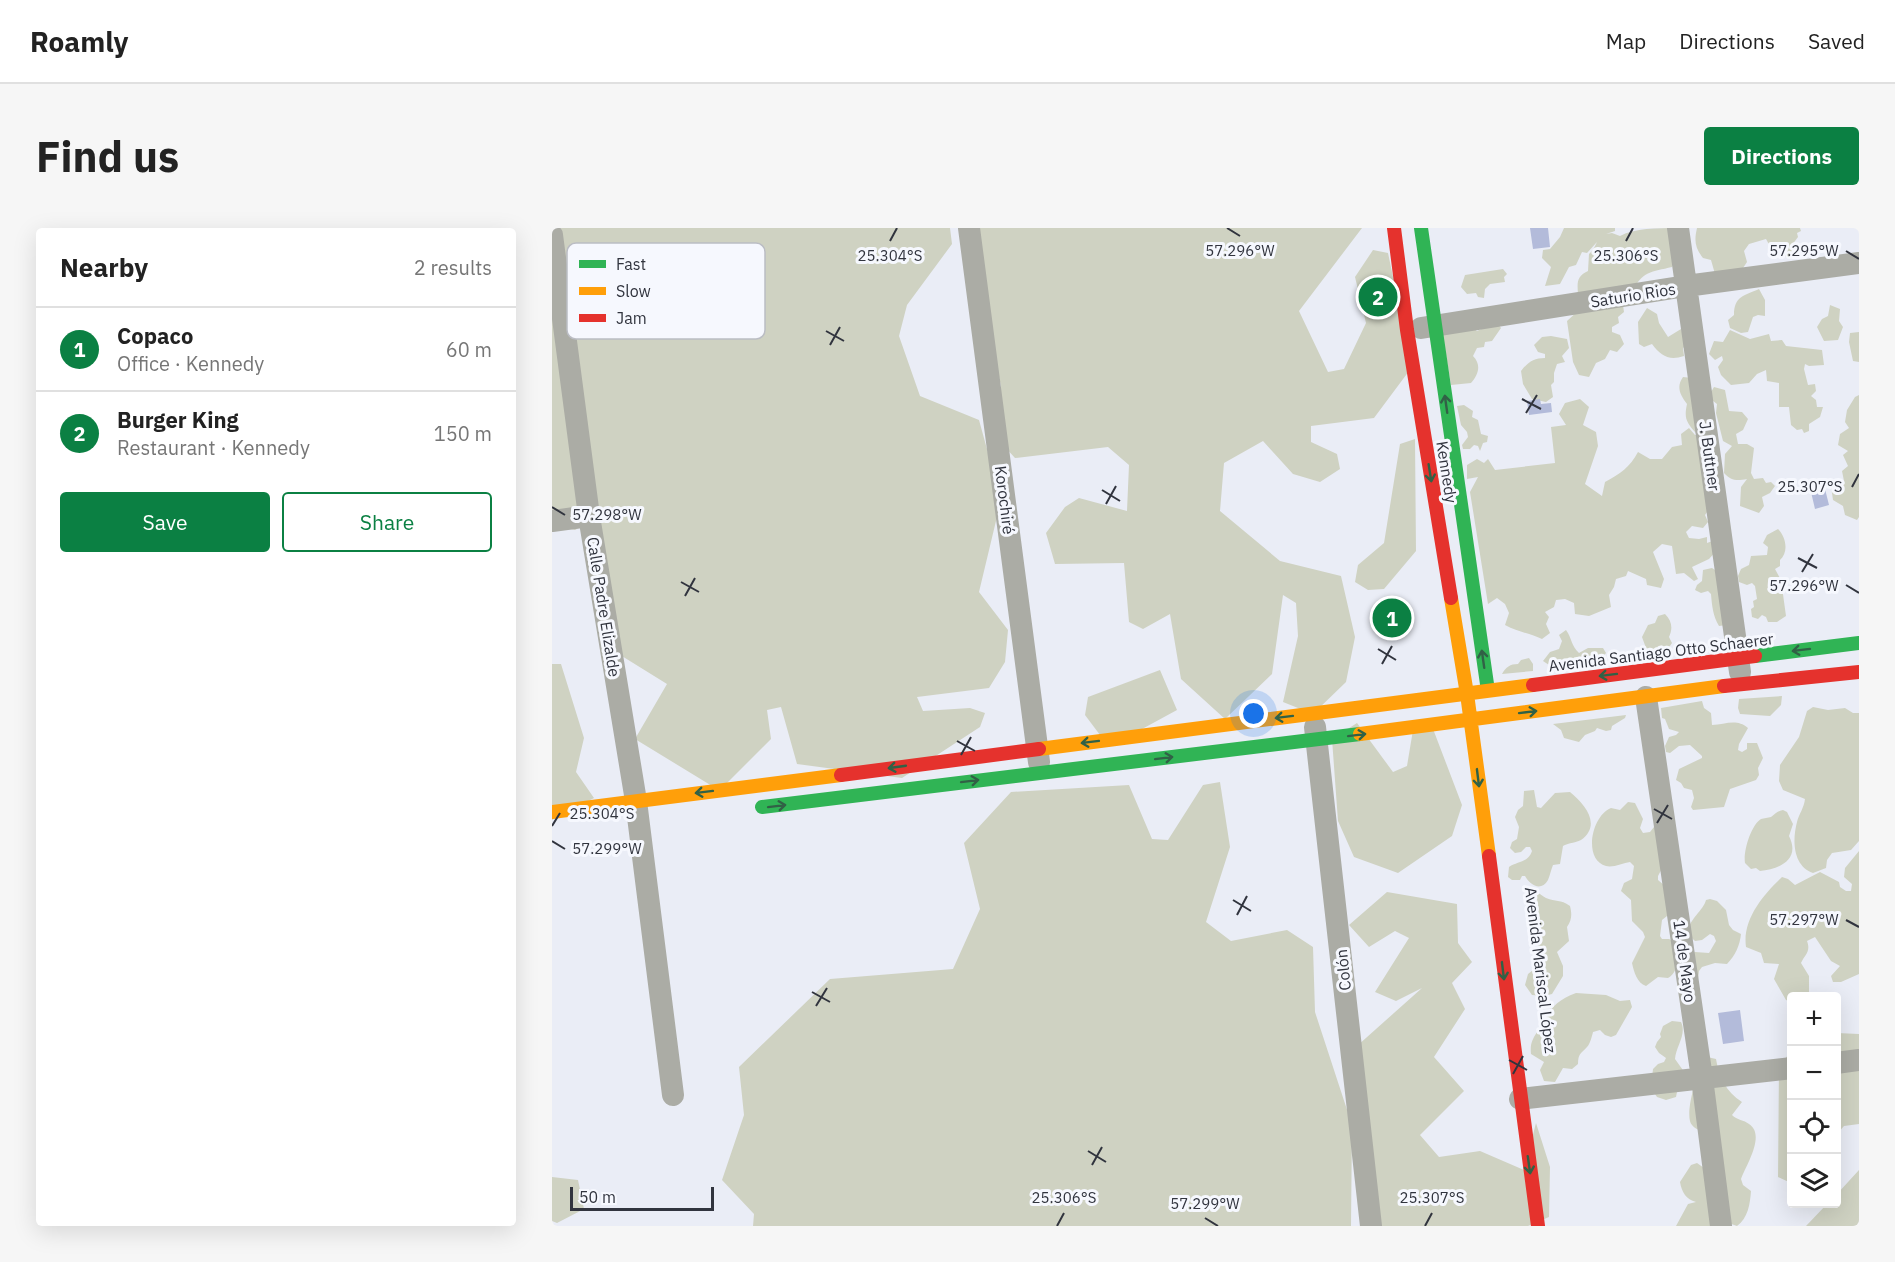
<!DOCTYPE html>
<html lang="en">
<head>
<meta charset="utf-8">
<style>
  :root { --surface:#fff; --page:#f6f6f6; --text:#222; --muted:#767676; --line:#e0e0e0; --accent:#0b8043 }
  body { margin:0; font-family:"IBM Plex Sans",sans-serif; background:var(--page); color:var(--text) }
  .controls { position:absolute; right:18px; bottom:18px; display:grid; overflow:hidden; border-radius:6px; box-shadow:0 6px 24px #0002 }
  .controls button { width:54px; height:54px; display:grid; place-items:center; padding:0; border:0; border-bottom:2px solid var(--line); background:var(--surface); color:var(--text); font:30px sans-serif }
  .scale { position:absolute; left:18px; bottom:15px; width:144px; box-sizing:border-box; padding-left:6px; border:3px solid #31343e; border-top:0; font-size:16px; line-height:21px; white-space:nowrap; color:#31343e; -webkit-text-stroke:4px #f6f8fe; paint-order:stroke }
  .you { position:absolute; left:702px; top:486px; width:21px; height:21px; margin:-15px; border:4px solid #fff; border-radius:50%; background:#1a73e8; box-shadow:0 0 0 9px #1a73e833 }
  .badge { display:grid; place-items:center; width:39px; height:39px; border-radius:50%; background:var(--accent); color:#fff; font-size:20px; font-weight:700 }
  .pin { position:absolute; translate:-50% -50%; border:3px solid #fff; box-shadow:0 2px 6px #0006 }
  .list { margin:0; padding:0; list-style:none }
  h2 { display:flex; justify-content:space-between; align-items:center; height:78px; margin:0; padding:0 24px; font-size:26px }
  h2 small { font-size:20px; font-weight:400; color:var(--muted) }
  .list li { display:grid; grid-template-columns:39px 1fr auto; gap:18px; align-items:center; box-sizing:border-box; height:84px; padding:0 24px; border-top:2px solid var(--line) }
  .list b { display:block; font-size:22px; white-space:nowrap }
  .list p { margin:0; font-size:20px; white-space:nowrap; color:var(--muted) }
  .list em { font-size:20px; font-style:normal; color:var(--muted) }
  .actions { display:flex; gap:12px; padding:18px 24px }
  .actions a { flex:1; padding:14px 0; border:2px solid var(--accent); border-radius:6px; text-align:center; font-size:21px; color:var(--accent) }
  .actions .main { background:var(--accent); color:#fff }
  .icon { flex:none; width:33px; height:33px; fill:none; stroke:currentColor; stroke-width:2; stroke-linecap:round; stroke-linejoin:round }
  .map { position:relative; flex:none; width:1307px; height:998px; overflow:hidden; border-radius:6px }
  header { display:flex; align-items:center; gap:36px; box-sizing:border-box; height:84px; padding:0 30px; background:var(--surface); border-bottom:2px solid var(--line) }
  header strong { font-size:28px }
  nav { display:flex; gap:33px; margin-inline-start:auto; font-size:21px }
  .intro { display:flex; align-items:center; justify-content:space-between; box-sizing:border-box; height:144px; padding:0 36px }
  h1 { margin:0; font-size:42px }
  .button { padding:15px 27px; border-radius:6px; background:var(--accent); color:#fff; font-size:21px; font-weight:700 }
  main { display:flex; gap:36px; padding:0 36px }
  aside { flex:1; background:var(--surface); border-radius:6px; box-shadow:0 6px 24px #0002 }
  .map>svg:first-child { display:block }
  .green { fill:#cfd2c2 }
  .water { fill:#b3bbda }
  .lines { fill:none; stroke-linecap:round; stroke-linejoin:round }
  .street { stroke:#abaca5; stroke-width:22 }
  .fast { stroke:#30b455; stroke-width:14 }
  .slow { stroke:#ff9f0a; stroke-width:14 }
  .jam { stroke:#e5322d; stroke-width:14 }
  .oneway { stroke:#316146 }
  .ticks { fill:none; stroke:#31343e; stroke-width:2 }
  .labels { text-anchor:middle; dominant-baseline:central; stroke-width:6; stroke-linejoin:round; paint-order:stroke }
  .street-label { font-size:16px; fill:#31343e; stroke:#f6f8fe }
  .key { fill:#f6f8fe; stroke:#bbbdc4; stroke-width:1.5 }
  .key-label { font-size:16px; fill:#31343e }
  .ticks-label { font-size:15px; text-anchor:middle; fill:#31343e; stroke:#f6f8fe; stroke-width:6; stroke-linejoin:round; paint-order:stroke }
</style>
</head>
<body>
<header>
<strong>Roamly</strong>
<nav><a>Map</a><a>Directions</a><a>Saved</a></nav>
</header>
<div class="intro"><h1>Find us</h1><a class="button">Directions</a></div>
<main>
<aside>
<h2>Nearby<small>2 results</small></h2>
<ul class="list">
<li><span class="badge">1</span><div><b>Copaco</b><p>Office · Kennedy</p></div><em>60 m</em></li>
<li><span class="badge">2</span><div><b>Burger King</b><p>Restaurant · Kennedy</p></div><em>150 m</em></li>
</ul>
<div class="actions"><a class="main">Save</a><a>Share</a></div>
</aside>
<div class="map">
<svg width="1307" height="998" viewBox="0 0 1307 998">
  <rect width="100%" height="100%" fill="#eaedf6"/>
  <path class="green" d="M9,0h389l2,16 -45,61 -8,31 21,60 59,24 22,80 -22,92 29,38 -3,32 -16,26 -72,9 6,14 47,-3 15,5 -5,14 -78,51 -105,-14 -16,-57 -14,3 4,29 -44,44 -15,3 -77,-47 32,-55 -50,-31 -20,-135 -22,12 -23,-6v-219z
    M425,0h385l-63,83 29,61 16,-3 22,-46 -11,-46 18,-27 15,3 24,114 -38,51 -63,8v16l26,12 3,15 -20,13 -27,-8 -30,-33 -39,22 -4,48 60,50 61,15 14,61 -9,45 -33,32 -30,-12 15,-66 -2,-33 -13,-8 -11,79 -47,45 -44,-40 -11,-65 -27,15 -14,-7 -5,-59 -69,1 -9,-31 19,-26 14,-9 48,13 2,-46 -21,-18 -93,11 -20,-22 6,-50 -25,-111z
    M1012,0h51v3l-9,3 6,-1 8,3c15,-8 37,-8 56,-8l2,22 -6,17c-20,5 -31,4 -39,25l-55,2c-1,-12 -1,-18 10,-23l1,-17 4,-4 4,-8 -10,11 -5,-1 -6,13 -7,2 -9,17 -15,2 6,-19 -9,-9 1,-8 7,-1 10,-12z
    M1145,0h103l1,3 -4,2 1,4 -6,8 4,9 -5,5 -11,-5 -5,-6h-4l-5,-9 -17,5 -5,7 3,11 -4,6 -28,6 -4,-14 -8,-2c-8,-10 -9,-17 -6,-30z
    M951,41l4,5 -3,3 1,5 -15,2 -5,5 -1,9 -6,-1 -2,-4 -9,1 -6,-7 4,-12z
    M1207,61l6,11v16l-7,-1 -5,2 -5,15 -7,1 -11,-5 -2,-8 6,-5c0,-19 10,-19 25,-26z
    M1071,77l1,7 -6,5 1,6 -7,4v5l8,3 4,9 -7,8 -7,-2 -5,9 -9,4 -7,14 -10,-2 -6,-13 -6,-41 12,-11z
    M1278,77l10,4 -1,12 4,6 -5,13 -14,1 -7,-14 5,-8 6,-3z
    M1095,80l10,6 2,9 9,14 13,-8 6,16 -4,3 1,8c-15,5 -23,0 -32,-12l-8,3 -5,-3 -1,-22z
    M944,94l5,6 -9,13 -7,1 -1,5 -7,1 -4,8c9,9 5,19 -2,27l-20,2 -9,-54 29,-5 6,5z
    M1178,102l20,9 19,-5 2,7 11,-1 4,6 36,4 2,15 -15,1 -4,-2 -1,5 4,16 7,-1 1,7 -5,5 5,4 1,7h6l-3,10 -11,7v7l-5,2 -2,-4 -5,1 -6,-5 -2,-18h-10v-24l-12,-2 -1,-11 -9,4 -8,9 -18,2 -10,-10 -3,-8 5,-7 -1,-4 -7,4 -6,-6 5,-13 9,1z
    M1307,104v30l-6,-1 -4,-19 1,-9z
    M999,108l16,3 2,9 -7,8 3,6 -8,2 -3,9v9l-3,3 2,12 -7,5 -14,-3 -9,-15 -2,-13c7,-9 13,-13 24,-13v-4l-7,-2 -4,-7 8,-8z
    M1131,149l9,1 4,55c-10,-11 -12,-15 -9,-29 -7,-9 -11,-17 -4,-27z
    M1162,159l11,3 4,21 13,1 6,7 -5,11 -7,4 2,10h9l7,4 -3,25 3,6 9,-1 3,5 5,-1 4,4 -5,7 -8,4 2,9 -5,7 -19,-7 1,-19 6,-8c-10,2 -16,2 -23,-6l1,-19 7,-8 -9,-5 -7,-28 1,-9 -9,-7z
    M1307,167v122l-2,3 -12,-5 -2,-9 -10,-6 -2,-14 4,-3 9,-2 -2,-10 6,-5 -5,-11 5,-4 -10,-6 2,-11 9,-6 -4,-6 2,-12 8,-13z
    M1028,171l9,8 -6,18 13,7 2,14 -13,38 17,12 3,-14c15,-8 25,-15 33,-30l12,7h12l10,-12 10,-2 -1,-11 8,-6 6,7 13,-1 2,74 -5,7 3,7 -5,6 -11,-2 -6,6 3,6 10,1 8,-2v6l8,-3 3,9 -9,10 -17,8 6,12 -4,2 -10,-8 -8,1 -4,-28 -10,-2 -9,8 11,27 -3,9 -14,-3 -1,-6 -18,-8 -2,5 -10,3 -2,8 -5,8 2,12 -22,9 -14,-2 -1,-11 -9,-4 -9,1 -2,7 -9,5 4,5 -3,7 4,9 -8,6c-13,-6 -24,-7 -37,-14l4,-12 -4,-9 -8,-6 -9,6 -18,-112 8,-15 -11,2v-14l10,-6 7,4 4,-4 7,11 60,-7 -4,-36 15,-2 -7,-11 6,-11z
    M912,177l9,6 -1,6 6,3 3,14 7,2 -1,6 -4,1 -3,8 -2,-5 -4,-1 -4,4h-7l-1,-4 6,-8 -1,-5 -6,-7 -4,-19z
    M863,211l1,112 -32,38 -16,1 -13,-8 3,-17 26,-22 16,-99z
    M1226,301c8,8 11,23 2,31v6l-5,3 6,11 5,36 -9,6h-9l-2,-5 -4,-2 -4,4 -6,-2 -1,-8 3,-2 -1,-6 4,-2 -2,-13 -3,-3 -5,2 -8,-3 -1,-6 3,-7 8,-4 2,-9 16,-1 1,-8 -5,-4 4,-8z
    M1160,340l6,4 9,53 -8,1c-6,-10 -7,-20 -8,-32l-3,-3 -7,2 -6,-3 2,-5 5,-4 1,-11z
    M1113,386c7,7 8,14 4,23l3,6 -7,10 -10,2 -9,-7 -4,-11 6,-12 7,-2 3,-7z
    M1014,402c6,8 5,16 13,23l9,-5h15l3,5 -4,5 -2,8 -37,3 -3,-5 -11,1 -6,-4 7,-9 9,-3 3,-8 -3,-6z
    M977,430l4,6v7l-31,3c4,-7 8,-10 16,-10l3,-4z
    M0,436h9l23,74 -8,34 18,26 -42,22z
    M608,442l17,40 -68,37 -24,-32 3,-18z
    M1230,468l-1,9 -11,11 -30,-2 -2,-6 1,-9z
    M1150,473l2,7 7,5 1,12c13,0 24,-7 36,3l-9,16 -1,6 4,2 5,-3v-6h10l6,15 -5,10 1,7 -3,5 -26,9 -6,18 -31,3 -2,-3 3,-9 -2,-8 -8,-2 -3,-5 -5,-3 3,-11 23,-11v-2l-12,-11 -11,1 -9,7 -4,-1 -1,-6 4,-9 7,-2 3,-3 -10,-3 -4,-10 -3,-1 -1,-10z
    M1261,479l15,3 17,-2 8,5h6v128l-8,9 -19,3 -5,7 -1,8 -13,5c-20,-7 -21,-32 -16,-51 2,-8 7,-14 8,-23l-22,-9 -4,-9 1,-16 19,-28 8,-26z
    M1074,487l-1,3 -13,8 -1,4 -5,1 -9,-3 -2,3 -10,4 -6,7 -15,-4 -3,-8 -8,-6z
    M878,493l32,84 -10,31 -54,37 -44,-16 -16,-36 -6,-82 25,-16 36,49 14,-6 7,-42z
    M668,554l10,65 -24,75 25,19 56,-11 26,17 2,65 37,113 -1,101h-598l1,-12 -32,-34 22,-65 -5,-48 91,-88 123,-10 27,-60 -16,-66 47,-51 118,-7 23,54 16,1 35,-55z
    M982,562l3,17 4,1 14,-15 15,-1c15,12 32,33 11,48 -6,3 -13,3 -18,6l-3,18 -7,1c-2,5 -3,10 -5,15 -7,12 -18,5 -23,-4h-3l-2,4h-8l-4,-3 1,-10c9,-6 19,-4 23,-16l-2,-4h-4l-5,5 -6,1 -5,-5 2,-6 5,-3 2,-12 -4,-10 3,-7 5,-4 1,-15z
    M1076,574l7,1 8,16 -3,9 3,5 7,-1 4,-5 15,28 -11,21v4l7,6 7,26 -10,8 -2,16 2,3h7l6,3c1,13 6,28 -7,36l-10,-1 -12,9c-9,-3 -12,-14 -14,-23l13,-26 -2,-5 -11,-11 -1,-21 -10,-9 3,-8 8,-4 2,-13 -4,-4c-7,1 -17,6 -24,4 -23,-6 -15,-50 5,-58l9,2z
    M1231,582l4,2 6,12 -4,12c12,24 -10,33 -29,35l-4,-3 -5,1 -6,-6c-2,-11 6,-38 16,-44 3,-1 7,-1 10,-2 4,-3 6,-6 12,-7z
    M1307,623v123l-18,8h-8l-2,-6 9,-10 -9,-5 -16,-24 -8,4c4,11 -2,13 -6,22l8,13v16l-3,4h-14l-1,6 -5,-2 -12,-21 5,-15 -15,-1 -3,-10 -15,-6c-4,-28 18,-53 36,-70l6,2 7,6 25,-13 19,10 1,5 6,4h5l1,-7 -8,-7 1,-9z
    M976,661c8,0 11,5 18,9 10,4 14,1 24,8 2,8 2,14 -3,21l2,14 -12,11 6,14v10l-11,18 -8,2 -12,-1 -7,-10 3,-11 9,-7 -4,-12 7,-6 1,-3 -8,-2c-4,-12 -11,-44 -5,-55z
    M835,664l70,12 1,39 14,19 -20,21 13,26 -31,48 30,34 -44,44 19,22 41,-6 44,19 12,-47 14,44 -1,50 -21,9h-159l-21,-172 74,-66 -26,13 -21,-9 34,-54 -14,-7 -26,16 -20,-22z
    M1158,671l7,2 9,9 3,15 4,5 8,4c-1,11 -6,22 -14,30l-12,-1 -13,4 -3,4 -1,9 -7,-26 4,-2 14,1 7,-12 -2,-5 -4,-2 -8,6 -7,1c-18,-14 8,-28 11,-41z
    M1024,765l30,2 14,6 10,-1 2,7 -16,28 -5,2 -6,-2 -5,-5 -7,2c-1,4 -3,12 -6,15 -6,7 -9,6 -9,17l-6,5 -9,-1 -8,14 -11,-1 -4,-11 4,-8 -13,-8c-1,-10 1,-14 6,-22 11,-20 17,-31 39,-39z
    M1120,793l9,1c6,12 -5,24 -6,37l10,14 -7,14 -2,10 -10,3 -9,-3 -6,-9 2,-19 5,-5 6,-2 2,-4 -7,-5 -4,-6 2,-5 4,-5 -1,-3 3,-8z
    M1285,805l22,1v90l-15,2 -7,8z
    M1239,823v132l-13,-6 1,-110z
    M1151,828l13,3c3,18 10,33 26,43l-10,13c5,5 12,5 17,9 17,11 -3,41 -8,55l2,6 8,6c-1,13 -3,27 -14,35l-17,-6 -7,6h-37l12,-22 8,-2c-10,-3 -14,-9 -16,-20l11,-17 6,-2 7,5 -4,-37c-2,-2 -6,-3 -8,-6 -9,-10 7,-55 11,-69z
    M1307,942v56h-53l21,-22h9l1,-10z
    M0,949l26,3 6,29 -27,14 -5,-2z"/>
  <path class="water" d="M978,0h18l2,19 -17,2z
    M988,171l1,5 10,-1 1,9 -23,3 -2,-14z
    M1273,261l4,16 -14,4 -4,-17z
    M1188,782l4,31 -21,3 -5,-31z"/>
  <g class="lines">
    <path class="street" d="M417,0l70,534
      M1126,0l62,444
      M0,7l37,281 47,285 37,294
      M869,100l265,-42 173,-23
      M0,293l37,-5
      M1094,469l56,381 19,148
      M763,499l56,499
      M1284,835l23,-3
      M968,871l272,-31"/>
    <path class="fast" d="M869,0l66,456
      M1203,428l104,-13
      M210,579l598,-73"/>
    <path class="slow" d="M899,370l16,96 22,162
      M808,506l364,-48
      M487,521l494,-64
      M0,584l289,-37"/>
    <path class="jam" d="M842,0l13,102 44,268
      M981,457l222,-29
      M1172,458l135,-14
      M289,547l198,-26
      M937,628l49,370"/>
  </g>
  <defs><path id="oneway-shaft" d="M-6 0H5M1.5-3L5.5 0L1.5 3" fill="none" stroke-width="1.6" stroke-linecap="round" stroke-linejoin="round" transform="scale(1.5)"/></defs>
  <g class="oneway">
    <use href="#oneway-shaft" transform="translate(894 176) rotate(-98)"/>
    <use href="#oneway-shaft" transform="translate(878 245) rotate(81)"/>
    <use href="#oneway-shaft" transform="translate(1249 422) rotate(173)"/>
    <use href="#oneway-shaft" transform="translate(931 431) rotate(-98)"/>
    <use href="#oneway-shaft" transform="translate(1056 447) rotate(173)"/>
    <use href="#oneway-shaft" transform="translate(976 484) rotate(-7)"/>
    <use href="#oneway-shaft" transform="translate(732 489) rotate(173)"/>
    <use href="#oneway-shaft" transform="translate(805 507) rotate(-7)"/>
    <use href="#oneway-shaft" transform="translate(538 514) rotate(173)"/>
    <use href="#oneway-shaft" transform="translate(612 530) rotate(-7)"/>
    <use href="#oneway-shaft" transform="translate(345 539) rotate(172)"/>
    <use href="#oneway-shaft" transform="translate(926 550) rotate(83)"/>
    <use href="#oneway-shaft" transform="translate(418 553) rotate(-7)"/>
    <use href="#oneway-shaft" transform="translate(152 564) rotate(173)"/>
    <use href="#oneway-shaft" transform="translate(225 578) rotate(-7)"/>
    <use href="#oneway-shaft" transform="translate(951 743) rotate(83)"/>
    <use href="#oneway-shaft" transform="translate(977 937) rotate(82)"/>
  </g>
  <path class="ticks" d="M675,0l13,8M338,13l7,-13M1074,13l7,-13M1294,23l13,8M274,103l18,10M278,117l10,-18M970,171l19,10M974,185l11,-18M1300,259l7,-13M550,262l18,11M554,276l10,-18M0,279l13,8M1246,330l19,10M1250,344l11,-18M129,354l18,10M1294,357l13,8M133,368l10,-18M826,421l18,11M830,436l10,-18M405,513l18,10M409,527l10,-18M1102,581l18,10M1105,595l11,-18M0,598l8,-13M0,613l13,8M681,672l18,11M685,687l10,-19M1294,692l13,7M260,764l18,10M264,778l11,-18M957,832l18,10M961,846l10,-18M536,923l18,11M540,937l10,-18M653,990l13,8M505,998l7,-13M873,998l7,-13"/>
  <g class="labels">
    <g class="street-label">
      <text transform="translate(1081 67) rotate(-9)">Saturio Rios</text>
      <text transform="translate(1158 228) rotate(82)">J. Buttner</text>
      <text transform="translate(895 244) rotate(81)">Kennedy</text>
      <text transform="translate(453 272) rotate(83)">Korochiré</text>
      <text transform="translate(52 379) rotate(81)">Calle Padre Elizalde</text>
      <text transform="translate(1109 424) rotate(-7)">Avenida Santiago Otto Schaerer</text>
      <text transform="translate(1133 733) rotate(82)">14 de Mayo</text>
      <text transform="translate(791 742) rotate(-96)">Colón</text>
      <text transform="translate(989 742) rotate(83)">Avenida Mariscal López</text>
    </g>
  </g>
  <rect x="15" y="15" width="198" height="96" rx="9" class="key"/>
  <rect x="27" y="32" width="27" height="8" fill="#30b455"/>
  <rect x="27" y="59" width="27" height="8" fill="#ff9f0a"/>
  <rect x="27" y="86" width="27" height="8" fill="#e5322d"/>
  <g class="key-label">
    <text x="64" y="42">Fast</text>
    <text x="64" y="69">Slow</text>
    <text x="64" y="96">Jam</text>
  </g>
  <g class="ticks-label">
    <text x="688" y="28">57.296°W</text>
    <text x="1252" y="28">57.295°W</text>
    <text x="338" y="33">25.304°S</text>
    <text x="1074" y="33">25.306°S</text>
    <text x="1258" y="264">25.307°S</text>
    <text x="55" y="292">57.298°W</text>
    <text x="1252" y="363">57.296°W</text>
    <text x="50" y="591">25.304°S</text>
    <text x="55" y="626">57.299°W</text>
    <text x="1252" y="697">57.297°W</text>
    <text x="512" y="975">25.306°S</text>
    <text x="880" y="975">25.307°S</text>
    <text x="653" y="981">57.299°W</text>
  </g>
</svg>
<div class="controls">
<button>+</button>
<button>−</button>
<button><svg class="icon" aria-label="locate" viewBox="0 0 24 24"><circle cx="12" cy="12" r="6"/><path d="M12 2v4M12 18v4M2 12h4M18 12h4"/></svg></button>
<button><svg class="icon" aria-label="layers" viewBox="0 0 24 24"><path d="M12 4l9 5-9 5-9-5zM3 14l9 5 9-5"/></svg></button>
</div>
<div class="scale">50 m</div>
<div class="you"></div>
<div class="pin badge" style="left:840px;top:390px">1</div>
<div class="pin badge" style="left:826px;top:69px">2</div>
</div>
</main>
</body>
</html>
